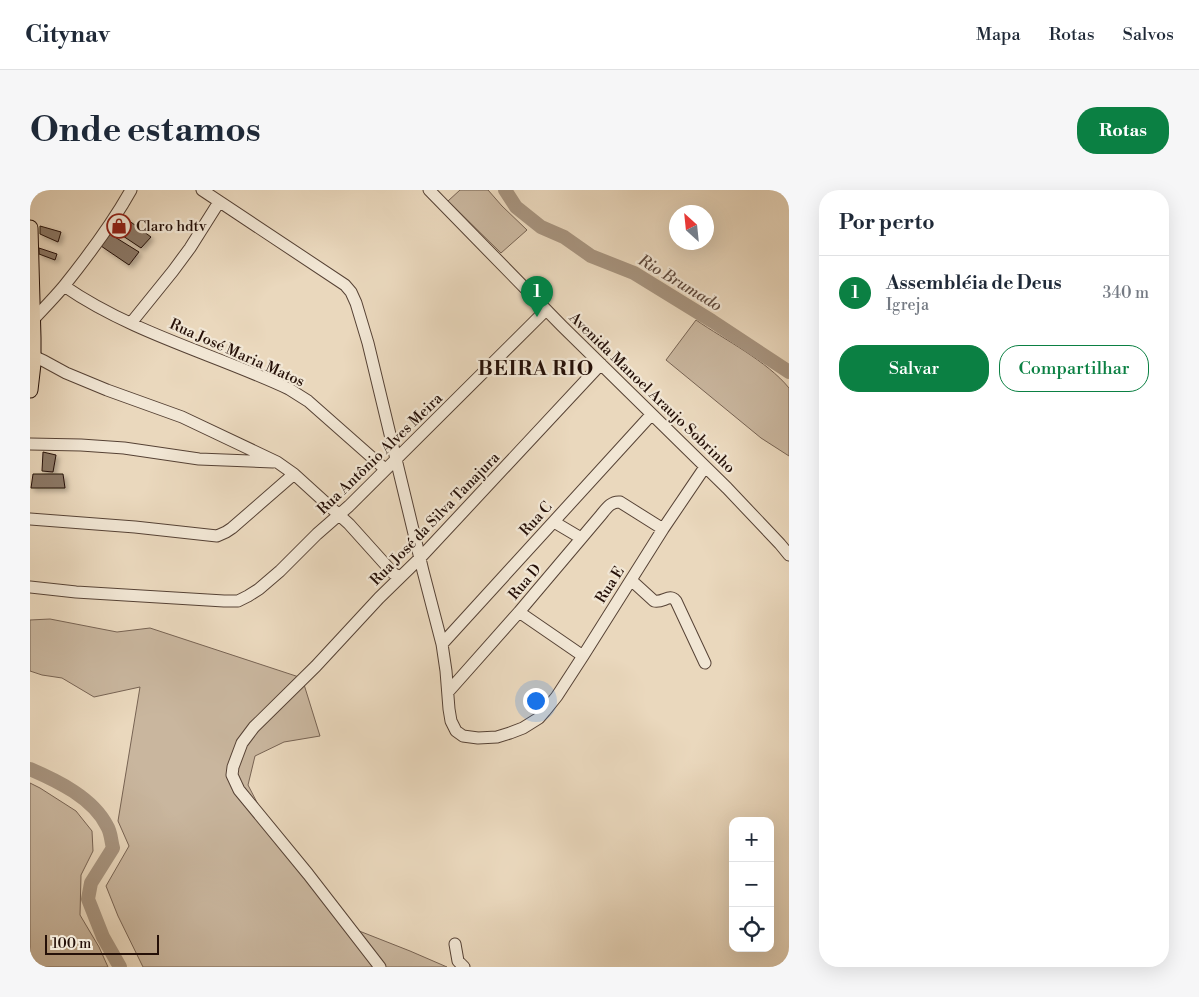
<!DOCTYPE html>
<html lang="pt">
<head>
<meta charset="utf-8">
<style>
  :root { --surface:#fff; --page:#f6f6f7; --text:#1f2937; --muted:#747a83; --line:#e0e1e3; --accent:#0b8043 }
  body { margin:0; font-family:"Libre Bodoni",serif; background:var(--page); color:var(--text) }
  .controls { position:absolute; right:15px; bottom:15px; display:grid; overflow:hidden; border-radius:10px; box-shadow:0 5px 20px #0002 }
  .controls button { width:45px; height:45px; display:grid; place-items:center; padding:0; border:0; border-bottom:1px solid var(--line); background:var(--surface); color:var(--text); font:25px sans-serif }
  .compass { position:absolute; left:639px; top:15px; width:45px; height:45px; border-radius:50%; background:var(--surface); box-shadow:0 5px 20px #0002; rotate:333deg }
  .scale { position:absolute; left:15px; bottom:12px; width:114px; box-sizing:border-box; padding-left:5px; border:2px solid #251008; border-top:0; font-size:14px; line-height:18px; white-space:nowrap; color:#251008; -webkit-text-stroke:4px #f1e6d4; paint-order:stroke }
  .you { position:absolute; left:505px; top:510px; width:18px; height:18px; margin:-12px; border:4px solid #fff; border-radius:50%; background:#1a73e8; box-shadow:0 0 0 8px #1a73e833 }
  .badge { display:grid; place-items:center; width:32px; height:32px; border-radius:50%; background:var(--accent); color:#fff; font-size:16px; font-weight:700 }
  .pin { position:absolute; translate:-50% -41px; filter:drop-shadow(0 1px 2px #0008) }
  .pin::after { content:''; position:absolute; top:26px; width:18px; height:15px; background:inherit; clip-path:polygon(0 0,100% 0,50% 100%) }
  .list { margin:0; padding:0; list-style:none }
  h2 { display:flex; justify-content:space-between; align-items:center; height:65px; margin:0; padding:0 20px; font-size:21px }
  h2 small { font-size:16px; font-weight:400; color:var(--muted) }
  .list li { display:grid; grid-template-columns:32px 1fr auto; gap:15px; align-items:center; box-sizing:border-box; height:75px; padding:0 20px; border-top:1px solid var(--line) }
  .list b { display:block; font-size:19px; white-space:nowrap }
  .list p { margin:0; font-size:16px; white-space:nowrap; color:var(--muted) }
  .list em { font-size:16px; font-style:normal; color:var(--muted) }
  .actions { display:flex; gap:10px; padding:15px 20px }
  .actions a { flex:1; padding:11px 0; border:1px solid var(--accent); border-radius:20px; text-align:center; font-size:18px; color:var(--accent) }
  .actions .main { background:var(--accent); color:#fff }
  .icon { flex:none; width:28px; height:28px; fill:none; stroke:currentColor; stroke-width:2; stroke-linecap:round; stroke-linejoin:round }
  .map { position:relative; flex:none; width:759px; height:777px; overflow:hidden; border-radius:20px }
  header { display:flex; align-items:center; gap:30px; box-sizing:border-box; height:70px; padding:0 25px; background:var(--surface); border-bottom:1px solid var(--line) }
  header strong { font-size:24px }
  nav { display:flex; gap:28px; margin-inline-start:auto; font-size:18px }
  .intro { display:flex; align-items:center; justify-content:space-between; box-sizing:border-box; height:120px; padding:0 30px }
  h1 { margin:0; font-size:35px }
  .button { padding:12px 22px; border-radius:20px; background:var(--accent); color:#fff; font-size:18px; font-weight:700 }
  main { display:flex; gap:30px; padding:0 30px }
  aside { flex:1; background:var(--surface); border-radius:20px; box-shadow:0 5px 20px #0002 }
  .map>svg:first-child { display:block }
  .green { fill:#c9b69e; stroke:#776353 }
  .lines { fill:none; stroke-linecap:round; stroke-linejoin:round }
  .river { stroke:#a7947f; stroke-width:14 }
  .building { fill:#8b7866; stroke:#251008; filter:url(#shadow) }
  .minor-casing { stroke:#564235; stroke-width:13 }
  .major-casing { stroke:#251008; stroke-width:17 }
  .minor { stroke:#f1e6d4; stroke-width:11 }
  .major { stroke:#ead8bd; stroke-width:15 }
  .labels { text-anchor:middle; dominant-baseline:central; stroke-width:4.5; stroke-linejoin:round; paint-order:stroke }
  .poi-label { font-size:15px; fill:#251008; stroke:#f1e6d4; text-anchor:start }
  .street-label { font-size:15px; fill:#251008; stroke:#f1e6d4 }
  .water-label { font-size:16px; font-style:italic; fill:#604b3e; stroke:#f1e6d4 }
  .district-label { font-size:20px; font-weight:bold; letter-spacing:1px; fill:#251008; stroke:#f1e6d4 }
</style>
</head>
<body>
<header>
<strong>Citynav</strong>
<nav><a>Mapa</a><a>Rotas</a><a>Salvos</a></nav>
</header>
<div class="intro"><h1>Onde estamos</h1><a class="button">Rotas</a></div>
<main>
<div class="map">
<svg width="759" height="777" viewBox="0 0 759 777">
  <defs>
    <filter id="shadow"><feDropShadow dx="3" dy="3" stdDeviation="2.5" flood-color="#0004"/></filter>
  </defs>
  <rect width="100%" height="100%" fill="#ead8bd"/>
  <filter id="stains"><feTurbulence type="fractalNoise" baseFrequency=".004" numOctaves="4"/><feColorMatrix values="0 0 0 0 .2 0 0 0 0 .09 0 0 0 0 .02 0 0 0 .5 -.17"/></filter>
  <radialGradient id="worn" r=".72"><stop offset=".6" stop-color="#630" stop-opacity="0"/><stop offset="1" stop-color="#630" stop-opacity=".3"/></radialGradient>
  <path class="green" d="M430,0h28l14,16 25,24 -26,23 -53,-52z
    M666,130c29,20 71,41 93,68v68l-28,-18 -95,-78z
    M20,429l67,13 33,-4 152,50 18,58 -36,6 -29,14 -7,29 29,56 72,86 61,24 37,16h-304l-25,-51 -12,-30 23,-40 -11,-25 22,-134 -46,10 -32,-19 -20,-3 -12,-4v-51z
    M0,593l10,5 36,23 16,20 1,20 -12,24 -1,40 19,32 9,20h-78z"/>
  <g class="lines">
    <path class="river" d="M475,0l11,17 25,20 23,10 27,19 43,17 78,48 77,51
      M0,579c28,12 63,29 77,57 4,6 4,15 6,22l-22,35 -3,16 15,38 17,30"/>
  </g>
  <path class="building" d="M94,27l27,20 -10,11 -27,-18z
    M10,36l21,6 -3,10 -18,-8z
    M80,44l29,18 -10,13 -28,-19z
    M9,58l18,6 -2,6 -16,-6z
    M13,262l13,3 -3,17 -11,-1z
    M3,284h30l2,14h-34z"/>
  <g class="lines">
    <g class="minor-casing">
      <path id="minor" d="M172,0l143,95 6,7 5,11 12,40 55,228 19,73 4,27 3,38 2,12 5,10 7,5 15,2 19,-1 13,-4 13,-5 16,-10 6,-7 12,-15 26,-40 80,-127 42,-62
        M399,0l133,136 165,162 53,56 9,11
        M34,96c68,47 150,68 225,103l19,12 77,68
        M2,131c11,-12 22,-23 32,-35 24,-30 48,-62 67,-96
        M101,133l42,-52 17,-23 29,-46
        M3,166l11,5 22,12 41,17 75,27 95,45 17,12 55,50 45,50 5,2 3,-1
        M0,254l51,1 43,3 75,11 74,3
        M0,329l105,8 82,9 9,-4 6,-4 62,-54
        M524,332l27,16
        M601,390l23,21c10,2 15,-8 22,0l29,62
        M0,397l46,5 148,9h14l10,-5 11,-7 21,-18 37,-37 32,-28 197,-196
        M489,422l64,44
        M412,454l209,-229
        M418,502l71,-80 82,-97c5,-6 10,-14 19,-13l43,27
        M425,754l3,17 6,6
        M350,777l-72,-93 -69,-84 -7,-15 1,-8 9,-24 12,-16 62,-61 63,-68 41,-40 181,-194"/>
    </g>
    <g class="major-casing">
      <path id="major" d="M0,38l3,110v26l-3,26"/>
    </g>
    <use href="#minor" class="minor"/>
    <use href="#major" class="major"/>
  </g>
  <defs>
    <g id="shop-ring" transform="scale(1.25)"><circle r="9.5" fill="#f1e6d4" stroke="#8f2418" stroke-width="1.5"/><path d="M-5-2.5h2.3a2.7 3.5 0 0 1 5.4 0H5L5.5 6h-11ZM-1.5-2.5h3a1.5 2.3 0 0 0-3 0Z" fill="#8f2418"/></g>
  </defs>
  <g fill-rule="evenodd">
    <use href="#shop-ring" x="89" y="36"/>
  </g>
  <g class="labels">
    <g class="poi-label">
      <text x="106" y="36">Claro hdtv</text>
    </g>
    <g class="street-label">
      <text transform="translate(207 163) rotate(24)">Rua José Maria Matos</text>
      <text transform="translate(622 203) rotate(44)">Avenida Manoel Araujo Sobrinho</text>
      <text transform="translate(350 264) rotate(-44)">Rua Antônio Alves Meira</text>
      <text transform="translate(405 329) rotate(-46)">Rua José da Silva Tanajura</text>
      <text transform="translate(506 329) rotate(-48)">Rua C</text>
      <text transform="translate(495 392) rotate(-50)">Rua D</text>
      <text transform="translate(580 395) rotate(-58)">Rua E</text>
    </g>
    <g class="water-label">
      <text transform="translate(650 93) rotate(31)">Rio Brumado</text>
    </g>
    <g class="district-label">
      <text x="506" y="179">BEIRA RIO</text>
    </g>
  </g>
  <rect width="100%" height="100%" filter="url(#stains)"/>
  <rect width="100%" height="100%" fill="url(#worn)"/>
</svg>
<div class="controls">
<button>+</button>
<button>−</button>
<button><svg class="icon" aria-label="locate" viewBox="0 0 24 24"><circle cx="12" cy="12" r="6"/><path d="M12 2v4M12 18v4M2 12h4M18 12h4"/></svg></button>
</div>
<svg class="compass" viewBox="-18 -18 36 36"><path d="M0-13l5 13h-10z" fill="#e53935"/><path d="M0 13l5-13h-10z" fill="#747a83"/></svg>
<div class="scale">100 m</div>
<div class="you"></div>
<div class="pin badge" style="left:507px;top:127px">1</div>
</div>
<aside>
<h2>Por perto<small></small></h2>
<ul class="list">
<li><span class="badge">1</span><div><b>Assembléia de Deus</b><p>Igreja</p></div><em>340 m</em></li>
</ul>
<div class="actions"><a class="main">Salvar</a><a>Compartilhar</a></div>
</aside>
</main>
</body>
</html>
